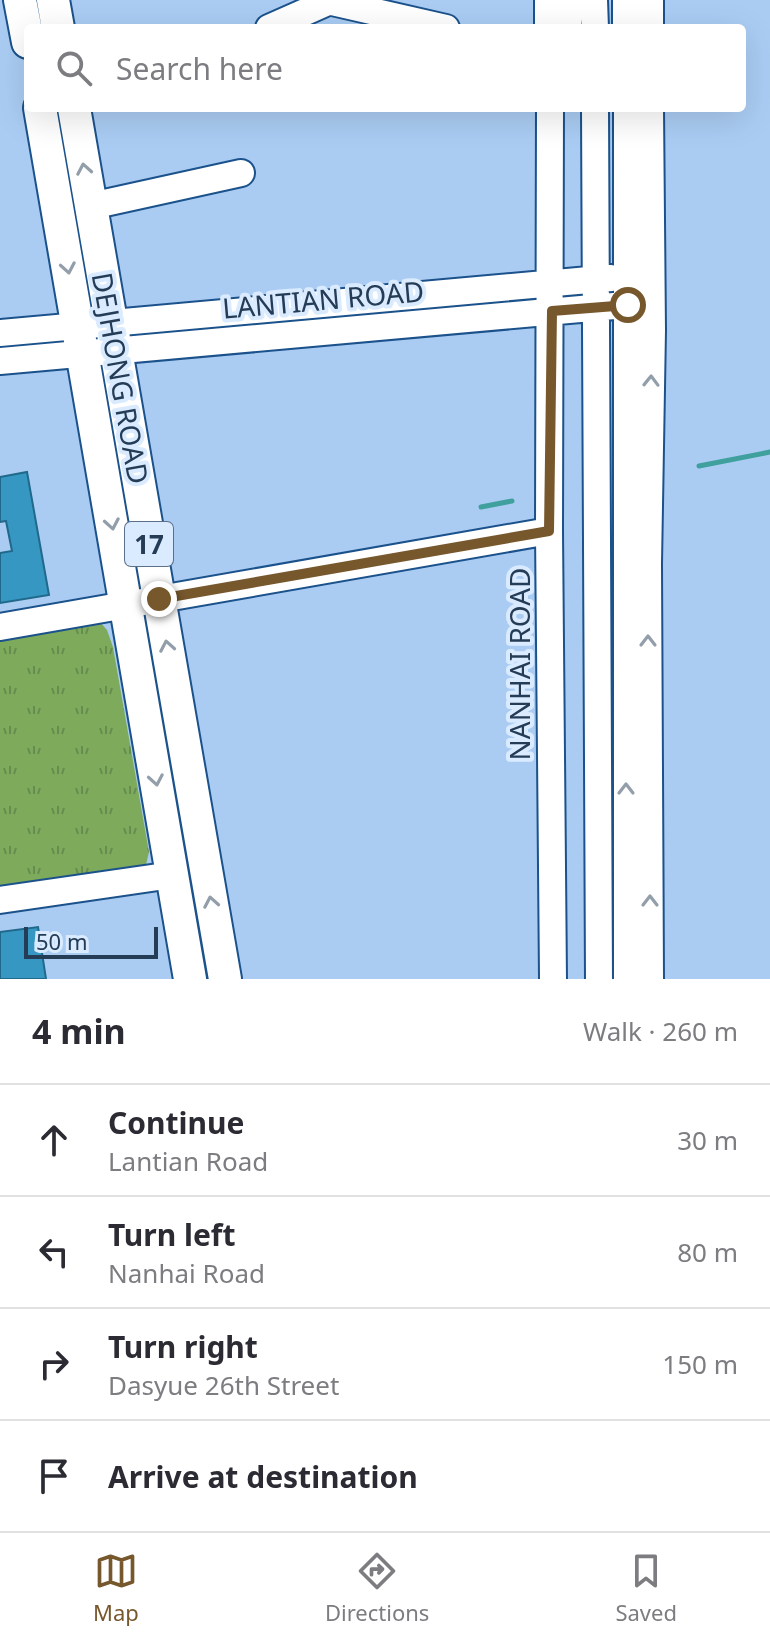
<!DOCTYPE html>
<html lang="en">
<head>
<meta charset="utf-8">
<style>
  :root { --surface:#fff; --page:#f7f7f7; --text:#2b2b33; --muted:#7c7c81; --line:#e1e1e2; --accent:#77582d }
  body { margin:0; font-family:"Noto Sans",sans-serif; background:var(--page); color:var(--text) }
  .scale { position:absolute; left:24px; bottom:20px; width:134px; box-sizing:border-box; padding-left:8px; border:4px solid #243c56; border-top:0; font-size:22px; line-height:28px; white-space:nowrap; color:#243c56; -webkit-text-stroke:6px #daebff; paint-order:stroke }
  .stop { position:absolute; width:24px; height:24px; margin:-18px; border:6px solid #77582d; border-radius:50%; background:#fff }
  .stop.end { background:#77582d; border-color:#fff; box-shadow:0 2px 8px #0008 }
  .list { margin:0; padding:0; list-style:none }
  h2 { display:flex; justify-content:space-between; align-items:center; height:104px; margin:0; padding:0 32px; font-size:34px }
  h2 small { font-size:26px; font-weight:400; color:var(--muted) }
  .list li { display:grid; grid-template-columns:52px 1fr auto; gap:24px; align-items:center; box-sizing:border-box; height:112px; padding:0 32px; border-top:2px solid var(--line) }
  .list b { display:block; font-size:30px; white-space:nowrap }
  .list p { margin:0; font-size:26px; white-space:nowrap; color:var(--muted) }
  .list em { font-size:26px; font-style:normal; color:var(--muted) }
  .icon { flex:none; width:44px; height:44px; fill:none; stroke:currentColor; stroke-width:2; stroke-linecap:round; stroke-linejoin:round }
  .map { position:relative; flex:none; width:770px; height:979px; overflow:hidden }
  .search { position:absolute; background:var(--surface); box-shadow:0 8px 32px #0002; left:24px; right:24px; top:24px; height:88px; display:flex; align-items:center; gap:20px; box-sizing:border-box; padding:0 28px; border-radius:8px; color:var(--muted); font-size:30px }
  .sheet { height:552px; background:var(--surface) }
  nav { display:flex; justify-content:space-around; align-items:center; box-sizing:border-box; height:112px; border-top:2px solid var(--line); background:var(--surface); font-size:22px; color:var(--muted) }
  nav a { display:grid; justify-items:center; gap:4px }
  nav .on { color:var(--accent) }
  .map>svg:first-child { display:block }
  .park { fill:url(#park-tufts) }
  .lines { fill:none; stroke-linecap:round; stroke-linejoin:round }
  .stream { stroke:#3fa09d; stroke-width:5 }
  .building { fill:#3797c3; stroke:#20698b; stroke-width:2 }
  .minor-casing { stroke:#1b528b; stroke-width:30 }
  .major-casing { stroke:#1b528b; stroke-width:36 }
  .minor { stroke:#fff; stroke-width:26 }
  .major { stroke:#fff; stroke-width:32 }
  .oneway { stroke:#929eaa }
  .route { stroke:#77582d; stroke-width:10 }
  .labels { text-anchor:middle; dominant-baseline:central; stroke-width:8; stroke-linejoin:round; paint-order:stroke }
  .shield { fill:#daebff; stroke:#5b7089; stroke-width:2 }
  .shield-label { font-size:26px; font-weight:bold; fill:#243c56 }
  .street-label { font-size:28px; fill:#243c56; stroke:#daebff }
</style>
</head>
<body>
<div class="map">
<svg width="770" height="979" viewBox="0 0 770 979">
  <defs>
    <pattern id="park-tufts" width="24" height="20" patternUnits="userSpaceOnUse" patternTransform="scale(2)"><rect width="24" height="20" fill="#7eaa5c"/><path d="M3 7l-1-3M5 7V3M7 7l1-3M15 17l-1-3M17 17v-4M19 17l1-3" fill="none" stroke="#678c4f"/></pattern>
  </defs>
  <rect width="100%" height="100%" fill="#aaccf3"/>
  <path class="park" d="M99,621l8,9 6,17 36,205 -4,17 -145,19v-252z"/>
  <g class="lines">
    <path class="stream" d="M699,466l71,-14
      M481,507l31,-6"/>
  </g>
  <path class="building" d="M27,472l22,123 -49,8v-50l12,-2 -6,-30 -6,1v-45z
    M38,927l8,52h-46v-47z"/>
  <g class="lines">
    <g class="minor-casing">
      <path id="minor" d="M548,0v28
        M594,0l1,28
        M626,0v28
        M650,0v28
        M332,2l114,26
        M269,28l63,-28
        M568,28l2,-28
        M550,108l-1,423 4,448
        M595,108l4,871
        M650,108l2,222 -4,234 2,415
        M91,206l150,-33
        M0,333l611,-55
        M0,361l614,-55
        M0,627l549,-96
        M0,900l172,-25
        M627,979v-871"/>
    </g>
    <g class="major-casing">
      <path id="major" d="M20,0l8,42
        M53,0l5,28
        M40,108l150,871
        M74,108l151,871"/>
    </g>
    <use href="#minor" class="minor"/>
    <use href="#major" class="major"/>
  </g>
  <defs><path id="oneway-chevron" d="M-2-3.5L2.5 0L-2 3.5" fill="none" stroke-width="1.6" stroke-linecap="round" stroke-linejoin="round" transform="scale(2)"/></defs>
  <g class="oneway">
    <use href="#oneway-chevron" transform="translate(84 169) rotate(-100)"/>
    <use href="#oneway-chevron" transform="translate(68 268) rotate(80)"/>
    <use href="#oneway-chevron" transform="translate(651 381) rotate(-89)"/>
    <use href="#oneway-chevron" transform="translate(112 524) rotate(80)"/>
    <use href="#oneway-chevron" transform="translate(648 641) rotate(-90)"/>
    <use href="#oneway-chevron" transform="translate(167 646) rotate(-100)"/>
    <use href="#oneway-chevron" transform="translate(156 780) rotate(80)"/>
    <use href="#oneway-chevron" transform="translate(626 789) rotate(-90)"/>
    <use href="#oneway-chevron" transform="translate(650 901) rotate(-90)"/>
    <use href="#oneway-chevron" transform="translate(211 902) rotate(-100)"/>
  </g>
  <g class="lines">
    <path class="route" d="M159,599l390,-68 3,-220 76,-6"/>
  </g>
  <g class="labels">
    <rect class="shield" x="125" y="522" width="48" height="44" rx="6"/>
    <g class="shield-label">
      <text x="149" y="544">17</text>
    </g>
    <g class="street-label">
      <text transform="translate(323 299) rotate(-5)">LANTIAN ROAD</text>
      <text transform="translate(121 378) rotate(80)">DEJHONG ROAD</text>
      <text transform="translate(519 664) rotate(-90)">NANHAI ROAD</text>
    </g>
  </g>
</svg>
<div class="scale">50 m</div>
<div class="stop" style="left:628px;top:305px"></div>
<div class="stop end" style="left:159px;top:599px"></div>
<div class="search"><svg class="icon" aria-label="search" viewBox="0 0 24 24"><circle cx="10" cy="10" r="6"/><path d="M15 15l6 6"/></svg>Search here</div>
</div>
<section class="sheet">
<h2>4 min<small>Walk · 260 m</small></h2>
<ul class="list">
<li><svg class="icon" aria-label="ahead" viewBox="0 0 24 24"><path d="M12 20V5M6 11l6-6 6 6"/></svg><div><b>Continue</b><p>Lantian Road</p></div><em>30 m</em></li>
<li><svg class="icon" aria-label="left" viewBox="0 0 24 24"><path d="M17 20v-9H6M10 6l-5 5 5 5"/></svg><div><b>Turn left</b><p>Nanhai Road</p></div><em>80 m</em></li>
<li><svg class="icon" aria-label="right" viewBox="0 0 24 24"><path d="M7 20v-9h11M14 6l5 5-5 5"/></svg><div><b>Turn right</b><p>Dasyue 26th Street</p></div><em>150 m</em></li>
<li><svg class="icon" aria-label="arrive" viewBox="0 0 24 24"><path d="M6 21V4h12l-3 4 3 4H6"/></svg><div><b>Arrive at destination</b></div></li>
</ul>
</section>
<nav>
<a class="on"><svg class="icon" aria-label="map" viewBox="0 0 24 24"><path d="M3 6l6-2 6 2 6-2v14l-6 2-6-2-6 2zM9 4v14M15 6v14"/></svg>Map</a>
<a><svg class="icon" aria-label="directions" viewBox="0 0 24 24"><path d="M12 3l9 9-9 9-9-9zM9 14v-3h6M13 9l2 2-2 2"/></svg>Directions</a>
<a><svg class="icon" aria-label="saved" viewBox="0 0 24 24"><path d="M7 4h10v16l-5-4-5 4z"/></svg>Saved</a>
</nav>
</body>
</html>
